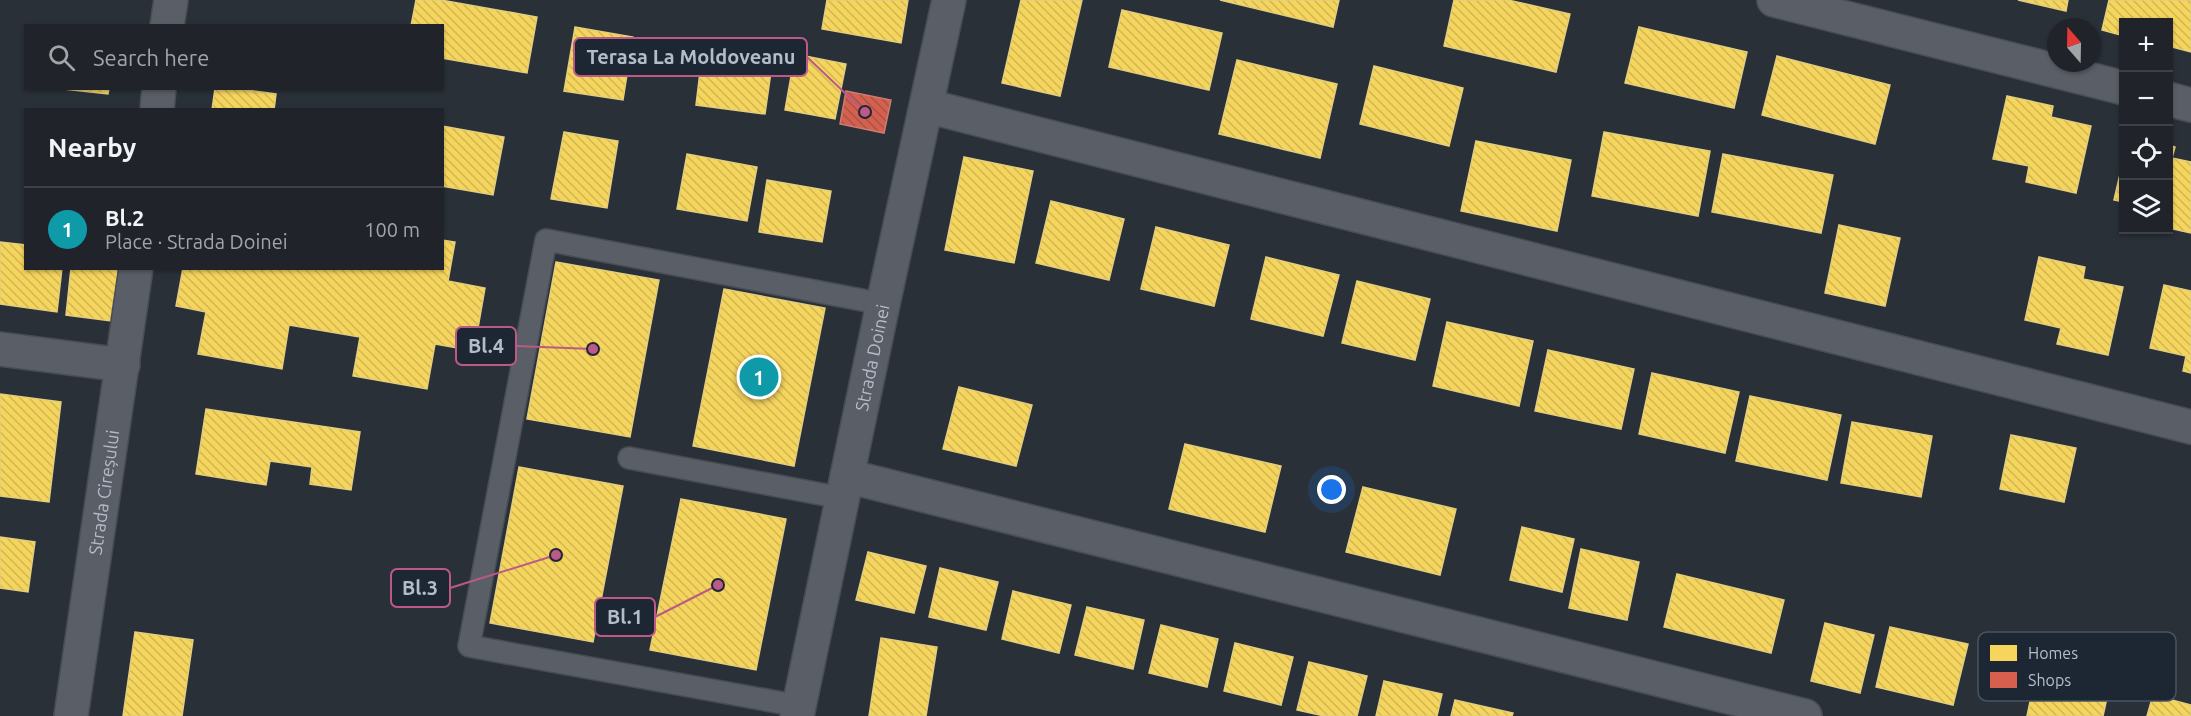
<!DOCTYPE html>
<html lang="en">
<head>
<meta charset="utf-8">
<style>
  :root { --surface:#20242a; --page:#2d3036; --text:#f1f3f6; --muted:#a2a4a8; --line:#3d4147; --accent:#848b96 }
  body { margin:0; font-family:Ubuntu,sans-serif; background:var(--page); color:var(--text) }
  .controls { position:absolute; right:18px; top:18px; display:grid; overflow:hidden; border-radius:0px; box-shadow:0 2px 4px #0004 }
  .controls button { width:54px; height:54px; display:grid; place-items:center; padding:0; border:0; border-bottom:2px solid var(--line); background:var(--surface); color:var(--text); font:30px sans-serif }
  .compass { position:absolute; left:2047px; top:18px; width:54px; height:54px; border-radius:50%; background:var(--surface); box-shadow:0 2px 4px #0004; rotate:340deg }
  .you { position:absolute; left:1332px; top:490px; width:21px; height:21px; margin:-15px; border:4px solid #fff; border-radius:50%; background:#1a73e8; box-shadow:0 0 0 9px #1a73e833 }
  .badge { display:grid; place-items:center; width:39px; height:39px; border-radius:50%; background:var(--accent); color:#fff; font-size:20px; font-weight:700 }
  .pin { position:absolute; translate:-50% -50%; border:3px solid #fff; box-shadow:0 2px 6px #0006 }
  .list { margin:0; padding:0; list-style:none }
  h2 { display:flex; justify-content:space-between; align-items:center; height:78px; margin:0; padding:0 24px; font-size:26px }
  h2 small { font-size:20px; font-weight:400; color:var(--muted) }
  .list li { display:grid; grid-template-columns:39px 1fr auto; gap:18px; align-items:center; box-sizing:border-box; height:84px; padding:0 24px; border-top:2px solid var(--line) }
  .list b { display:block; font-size:22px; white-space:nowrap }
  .list p { margin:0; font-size:20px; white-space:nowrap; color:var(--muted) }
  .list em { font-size:20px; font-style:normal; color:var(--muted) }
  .icon { flex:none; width:33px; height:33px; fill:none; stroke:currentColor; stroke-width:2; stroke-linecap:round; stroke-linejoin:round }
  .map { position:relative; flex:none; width:2191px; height:716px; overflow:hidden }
  .search { position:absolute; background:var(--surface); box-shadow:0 2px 4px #0004; left:24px; top:24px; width:420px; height:66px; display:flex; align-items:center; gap:15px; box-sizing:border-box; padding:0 21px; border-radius:0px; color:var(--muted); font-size:22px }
  .panel { position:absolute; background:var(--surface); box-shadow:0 2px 4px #0004; left:24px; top:108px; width:420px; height:162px; border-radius:0px }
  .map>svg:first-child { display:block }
  .homes { fill:url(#homes-back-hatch); stroke:#e2ce7d; stroke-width:1.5 }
  .shops { fill:url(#shops-back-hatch); stroke:#cc7c72; stroke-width:1.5 }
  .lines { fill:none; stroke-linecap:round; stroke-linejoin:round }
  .service-casing { stroke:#484c53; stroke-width:24 }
  .minor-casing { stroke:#484c53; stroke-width:36 }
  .service { stroke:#5a5e66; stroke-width:21 }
  .minor { stroke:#5a5e66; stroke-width:33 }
  .labels { text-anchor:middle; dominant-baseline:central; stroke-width:6; stroke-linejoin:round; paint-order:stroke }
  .street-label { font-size:18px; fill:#b4bcc9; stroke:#1d2633 }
  .key { fill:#1d2633; stroke:#4a5360; stroke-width:1.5 }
  .key-label { font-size:16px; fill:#b4bcc9 }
  .leader { fill:none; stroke:#bc5a87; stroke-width:2 }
  .callout-dot { fill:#bc5a87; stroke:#1d2633; stroke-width:2 }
  .callout { fill:#1d2633; stroke:#bc5a87; stroke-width:2 }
  .callout-label { font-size:20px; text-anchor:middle; font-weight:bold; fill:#b4bcc9 }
</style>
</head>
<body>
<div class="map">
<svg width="2191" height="716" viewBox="0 0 2191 716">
  <defs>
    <pattern id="homes-back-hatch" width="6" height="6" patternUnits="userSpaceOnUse" patternTransform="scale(1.5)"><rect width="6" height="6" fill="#f6d55c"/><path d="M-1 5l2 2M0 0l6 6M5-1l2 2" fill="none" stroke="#d0b656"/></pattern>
    <pattern id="shops-back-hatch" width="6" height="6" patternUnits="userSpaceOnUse" patternTransform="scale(1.5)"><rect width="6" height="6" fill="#d6604d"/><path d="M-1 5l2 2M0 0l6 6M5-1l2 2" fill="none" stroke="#a65448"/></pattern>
  </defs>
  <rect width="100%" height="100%" fill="#2a3038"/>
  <path class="homes" d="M416,0h25l96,17 -10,56 -85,-15v-32h-31z
    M827,0h81l-7,43 -79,-14z
    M1021,0h61l-22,96 -58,-13z
    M1220,0h119l-6,27z
    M1454,0h54l62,14 -14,58 -112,-26z
    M2018,0h50l-2,11z
    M2109,0h82v52l-23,-6v-24h-44v14l-22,-6z
    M1122,10l100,23 -13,57 -100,-23z
    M575,27l58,10 -10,63 -59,-9z
    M1639,27l108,25 -13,56 -109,-25z
    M795,54l51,10 -11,55 -50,-9z
    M702,55l70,10 -7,49 -69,-9z
    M1777,56l113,29 -15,59 -113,-29z
    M1237,60l100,24 -17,74 -101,-24z
    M1374,66l89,22 -14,58 -89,-22z
    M54,88h55l-1,6z
    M215,88h17l44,6 -2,16h-62z
    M2007,96l46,10 -2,11 40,9 -15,67 -50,-11 3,-16 -36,-7z
    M442,126l62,11 -11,58 -51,-9z
    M564,132l54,9 -11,67 -56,-9z
    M1604,132l106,19 -12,65 -106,-20z
    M1476,141l95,19 -14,71 -96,-20z
    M2168,145l7,2 -3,11 19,4v71l-23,-5z
    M687,154l70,13 -10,54 -70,-12z
    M1723,154l110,21 -12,58 -109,-21z
    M964,157l69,14 -19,92 -69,-13z
    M2124,157v45l-10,-2z
    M767,180l64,11 -9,51 -63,-10z
    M1051,201l73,18 -15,61 -73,-17z
    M1839,225l61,13 -15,68 -60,-13z
    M1156,227l73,18 -15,61 -73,-17z
    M442,240l13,2 -7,39 37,7 -11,63 -39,-7 -8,45 -74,-13 7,-39 -71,-12 -7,44 -84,-15 8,-42 -30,-6 7,-38h259z
    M0,242l26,3v23h36l-5,44 -57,-8z
    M1266,257l73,18 -16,61 -72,-17z
    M2039,257l46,10 -2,12 40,8 -15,68 -51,-11 4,-16 -36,-8z
    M556,262l103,18 -29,157 -103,-18z
    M71,268h48l-8,53 -45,-6z
    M1357,281l73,18 -15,61 -73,-17z
    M2164,285l27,6v82l-8,-2 3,-15 -36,-8z
    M724,289l101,19 -31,158 -101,-20z
    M1447,322l86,19 -14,65 -86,-20z
    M1548,350l86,19 -13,60 -86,-18z
    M1652,373l87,19 -14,61 -86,-19z
    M959,387l73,18 -16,61 -73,-17z
    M0,394l61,8 -12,100 -49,-6z
    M1750,396l91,19 -14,65 -91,-19z
    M206,409l154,23 -9,58 -41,-6 2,-17 -42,-6 -4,24 -70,-11z
    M1852,422l80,14 -11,61 -80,-14z
    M2011,435l65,13 -12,54 -64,-13z
    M1185,444l96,22 -16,66 -96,-23z
    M519,467l104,19 -30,156 -103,-19z
    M1363,487l93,22 -16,66 -94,-23z
    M681,499l105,20 -30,151 -106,-20z
    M1522,527l52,12 -12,53 -52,-12z
    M0,537l35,5 -7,50 -28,-4z
    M1581,549l58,13 -12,58 -58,-12z
    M868,552l58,14 -12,47 -58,-13z
    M940,568l58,14 -12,48 -57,-13z
    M1677,574l107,26 -13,53 -107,-26z
    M1013,591l58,14 -12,48 -57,-14z
    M1087,607l57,13 -11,49 -58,-14z
    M1825,623l49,12 -14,58 -49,-12z
    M1161,625l57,14 -11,48 -58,-14z
    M1890,627l78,17 -15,61 -77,-18z
    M135,632l58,8 -11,76h-59z
    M881,638l56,9 -11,69h-57z
    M1235,643l58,14 -12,48 -57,-14z
    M1309,662l58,14 -10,40h-33l-27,-6z
    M2037,668l73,16 -7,32h-76z
    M1384,681l58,13 -5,22h-61z
    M2153,695l38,10v11h-44z
    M1455,700l58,13 -1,3h-61z"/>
  <path class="shops" d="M846,91l45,9 -7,33 -44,-9z"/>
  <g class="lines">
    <g class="service-casing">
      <path id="service" d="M629,458l213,40
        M799,706l-330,-60 77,-406 337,64"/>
    </g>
    <g class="minor-casing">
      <g id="minor">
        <path d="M1774,0l350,88"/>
        <path d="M167,26l4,-26"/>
        <path d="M2168,99l23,6"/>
        <path d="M927,106l1264,321"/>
        <path d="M157,110l2,-22"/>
        <path d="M0,349l123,16"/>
        <path d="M847,476l958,240"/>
        <path id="s1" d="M71,716l65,-448"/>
        <path id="s2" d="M797,716l86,-412 66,-304"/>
      </g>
    </g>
    <use href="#service" class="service"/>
    <use href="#minor" class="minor"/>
  </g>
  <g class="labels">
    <g class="street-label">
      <text stroke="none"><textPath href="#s2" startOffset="366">Strada Doinei</textPath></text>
      <text stroke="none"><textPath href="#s1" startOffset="226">Strada Cireșului</textPath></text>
    </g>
  </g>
  <rect x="1978" y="632" width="198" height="69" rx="9" class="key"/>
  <rect x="1990" y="645" width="27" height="16" fill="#f6d55c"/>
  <rect x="1990" y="672" width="27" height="16" fill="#d6604d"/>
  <g class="key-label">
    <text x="2028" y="659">Homes</text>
    <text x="2028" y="686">Shops</text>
  </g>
  <path class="leader" d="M865 112L807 57M593 349L516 346M556 555L450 588M718 585L655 617"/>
  <g class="callout-dot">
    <circle cx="865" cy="112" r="6"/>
    <circle cx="593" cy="349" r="6"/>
    <circle cx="556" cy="555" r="6"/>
    <circle cx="718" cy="585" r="6"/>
  </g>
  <g class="callout">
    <rect x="574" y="38" width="233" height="38" rx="6"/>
    <rect x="456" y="327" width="60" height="38" rx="6"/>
    <rect x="391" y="569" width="59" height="38" rx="6"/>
    <rect x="595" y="598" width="60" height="38" rx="6"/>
  </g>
  <g class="callout-label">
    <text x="691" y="64">Terasa La Moldoveanu</text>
    <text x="486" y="353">Bl.4</text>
    <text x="420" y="595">Bl.3</text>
    <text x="625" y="624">Bl.1</text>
  </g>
</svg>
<div class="controls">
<button>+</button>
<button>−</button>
<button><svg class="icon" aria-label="locate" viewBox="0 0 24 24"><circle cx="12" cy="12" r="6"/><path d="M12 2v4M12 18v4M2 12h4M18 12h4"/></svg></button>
<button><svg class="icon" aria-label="layers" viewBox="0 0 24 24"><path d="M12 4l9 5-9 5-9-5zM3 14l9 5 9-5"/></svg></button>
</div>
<svg class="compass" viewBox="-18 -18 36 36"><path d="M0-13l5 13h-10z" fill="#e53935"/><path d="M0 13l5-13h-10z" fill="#a2a4a8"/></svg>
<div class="you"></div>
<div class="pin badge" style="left:759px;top:377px;background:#0f9aa8">1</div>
<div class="search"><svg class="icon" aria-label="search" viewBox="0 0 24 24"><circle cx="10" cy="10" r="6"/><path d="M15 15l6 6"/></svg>Search here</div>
<section class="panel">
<h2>Nearby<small></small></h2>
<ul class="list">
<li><span class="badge" style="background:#0f9aa8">1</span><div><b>Bl.2</b><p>Place · Strada Doinei</p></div><em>100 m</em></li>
</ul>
</section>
</div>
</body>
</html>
